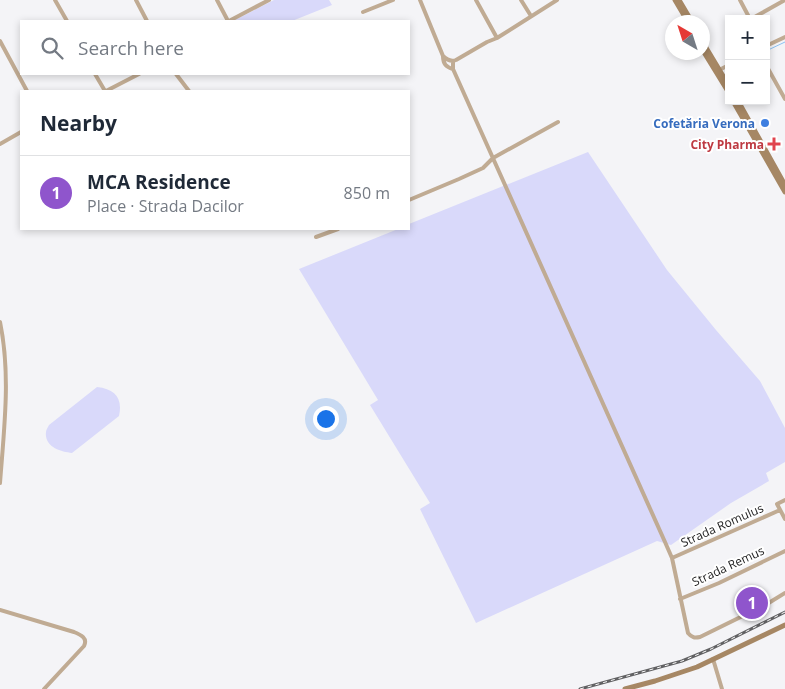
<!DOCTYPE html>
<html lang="en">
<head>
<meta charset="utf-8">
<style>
  :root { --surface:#fff; --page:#f6f6f7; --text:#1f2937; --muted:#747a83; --line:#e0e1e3; --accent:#8f55cc }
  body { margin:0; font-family:"Open Sans",sans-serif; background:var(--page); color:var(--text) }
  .controls { position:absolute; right:15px; top:15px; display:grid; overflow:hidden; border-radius:0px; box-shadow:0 2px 8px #0003 }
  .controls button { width:45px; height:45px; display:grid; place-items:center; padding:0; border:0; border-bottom:1px solid var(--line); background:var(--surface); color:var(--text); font:25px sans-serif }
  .compass { position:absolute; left:665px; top:15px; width:45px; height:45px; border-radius:50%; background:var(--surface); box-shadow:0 2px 8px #0003; rotate:321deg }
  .you { position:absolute; left:325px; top:418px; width:18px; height:18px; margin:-12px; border:4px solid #fff; border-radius:50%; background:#1a73e8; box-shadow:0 0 0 8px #1a73e833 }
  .badge { display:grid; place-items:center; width:32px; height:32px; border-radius:50%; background:var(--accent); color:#fff; font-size:16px; font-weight:700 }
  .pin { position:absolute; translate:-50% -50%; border:2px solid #fff; box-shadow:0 1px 5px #0006 }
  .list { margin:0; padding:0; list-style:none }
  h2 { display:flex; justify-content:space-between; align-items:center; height:65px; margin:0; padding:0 20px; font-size:21px }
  h2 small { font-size:16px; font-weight:400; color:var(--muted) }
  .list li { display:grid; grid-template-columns:32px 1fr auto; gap:15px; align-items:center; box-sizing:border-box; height:75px; padding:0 20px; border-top:1px solid var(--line) }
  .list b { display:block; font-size:19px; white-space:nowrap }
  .list p { margin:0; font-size:16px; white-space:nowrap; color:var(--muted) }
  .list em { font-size:16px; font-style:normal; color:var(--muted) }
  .icon { flex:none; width:28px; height:28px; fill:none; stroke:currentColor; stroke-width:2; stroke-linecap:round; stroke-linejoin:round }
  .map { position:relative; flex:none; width:785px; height:689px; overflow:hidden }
  .search { position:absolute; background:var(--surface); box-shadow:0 2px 8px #0003; left:20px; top:20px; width:390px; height:55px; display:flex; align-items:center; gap:12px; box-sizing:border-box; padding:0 18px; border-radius:0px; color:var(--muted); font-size:19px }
  .panel { position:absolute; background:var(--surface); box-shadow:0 2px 8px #0003; left:20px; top:90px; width:390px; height:140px; border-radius:0px }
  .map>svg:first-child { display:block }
  .green { fill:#d9d9fa }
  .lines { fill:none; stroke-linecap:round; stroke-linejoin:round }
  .stream { stroke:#8cc2f4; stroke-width:1 }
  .minor { stroke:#c0ab93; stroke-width:4 }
  .secondary { stroke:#a68764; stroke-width:5 }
  .rail-casing { stroke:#616163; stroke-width:3 }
  .rail { stroke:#fff; stroke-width:1; stroke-dasharray:4; stroke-linecap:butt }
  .shop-dot { fill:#3f7fe0; stroke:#fff; stroke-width:2 }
  .health-dot { fill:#e0444e; stroke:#fff; stroke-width:2 }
  .labels { text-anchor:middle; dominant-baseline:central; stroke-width:4; stroke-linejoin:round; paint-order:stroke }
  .shop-label { font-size:12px; font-weight:bold; fill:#366cbe; stroke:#fff; text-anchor:end }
  .health-label { font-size:12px; font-weight:bold; fill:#be3a42; stroke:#fff; text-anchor:end }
  .street-label { font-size:12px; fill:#1c1c1d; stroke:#fff }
</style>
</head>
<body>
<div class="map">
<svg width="785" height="689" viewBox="0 0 785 689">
  <rect width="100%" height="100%" fill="#f4f4f7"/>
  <path class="green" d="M274,0h55l3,5 -40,16h-59z
    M588,152l79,118 49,60 44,51 25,47v34l-19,11 3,8 -38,22 -60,42 -14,-4 -181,82 -56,-114 10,-6 -60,-98 8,-5 -79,-131 99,-40h11v-5z
    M97,387c18,2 26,11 22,29l-47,37c-11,-1 -28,-6 -26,-21 0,-2 2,-5 3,-7z"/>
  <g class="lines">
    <path class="stream" d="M766,51l19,-9
      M728,70l1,-1"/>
    <path class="minor" d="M55,0l12,21
      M136,0l11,21
      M217,0l11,21
      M420,0l23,56c0,8 3,11 10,13
      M476,0l21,38
      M521,0l10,16
      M740,0l10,19
      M363,12l30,-12
      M751,19l34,-19
      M229,21l40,-21
      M0,41l27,50
      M766,46l19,-9
      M443,56c4,4 8,6 13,4l31,-18 10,-4 60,-38
      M453,61v8l212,473 7,16 16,75c4,5 7,5 12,4l67,-33 18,-11
      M766,65l19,34
      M719,70l10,-5
      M95,74l10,17
      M176,74l13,17
      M106,91l33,-17
      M0,144l21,-12
      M409,200l50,-21 24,-11 10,-10 65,-36
      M316,237l22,-8
      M0,322c11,53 4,107 0,161
      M785,500l-8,4 8,15
      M672,558l108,-48
      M680,599l39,-16 66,-32
      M0,610l74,22c7,3 14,6 10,14l-40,43
      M713,659l9,30"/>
    <path class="secondary" d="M675,0l13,22
      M679,0l13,22
      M702,41l27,45
      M702,49l27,44
      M733,101l52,91
      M738,101l47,84
      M625,689l30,-8 42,-14 88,-42"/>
    <g class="rail-casing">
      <path id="rail" d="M580,689l102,-28 29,-12 74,-37"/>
    </g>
    <use href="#rail" class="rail"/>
  </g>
  <circle class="shop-dot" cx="765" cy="123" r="5"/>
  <path class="health-dot" d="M771.5 136.5h5v5h5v5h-5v5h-5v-5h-5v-5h5z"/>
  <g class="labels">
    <g class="shop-label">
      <text x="755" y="123">Cofetăria Verona</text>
    </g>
    <g class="health-label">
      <text x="764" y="144">City Pharma</text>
    </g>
    <g class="street-label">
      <text transform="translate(722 525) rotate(-24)">Strada Romulus</text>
      <text transform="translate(728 566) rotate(-25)">Strada Remus</text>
    </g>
  </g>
</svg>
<div class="controls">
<button>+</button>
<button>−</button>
</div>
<svg class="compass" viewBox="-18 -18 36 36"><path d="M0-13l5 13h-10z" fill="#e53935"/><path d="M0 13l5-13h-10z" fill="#747a83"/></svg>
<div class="you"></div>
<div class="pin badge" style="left:752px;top:603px">1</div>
<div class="search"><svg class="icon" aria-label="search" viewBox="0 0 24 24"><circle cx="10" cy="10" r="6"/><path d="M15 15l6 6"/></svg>Search here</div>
<section class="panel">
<h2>Nearby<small></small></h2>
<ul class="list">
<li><span class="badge">1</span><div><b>MCA Residence</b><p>Place · Strada Dacilor</p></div><em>850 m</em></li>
</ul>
</section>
</div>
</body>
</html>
